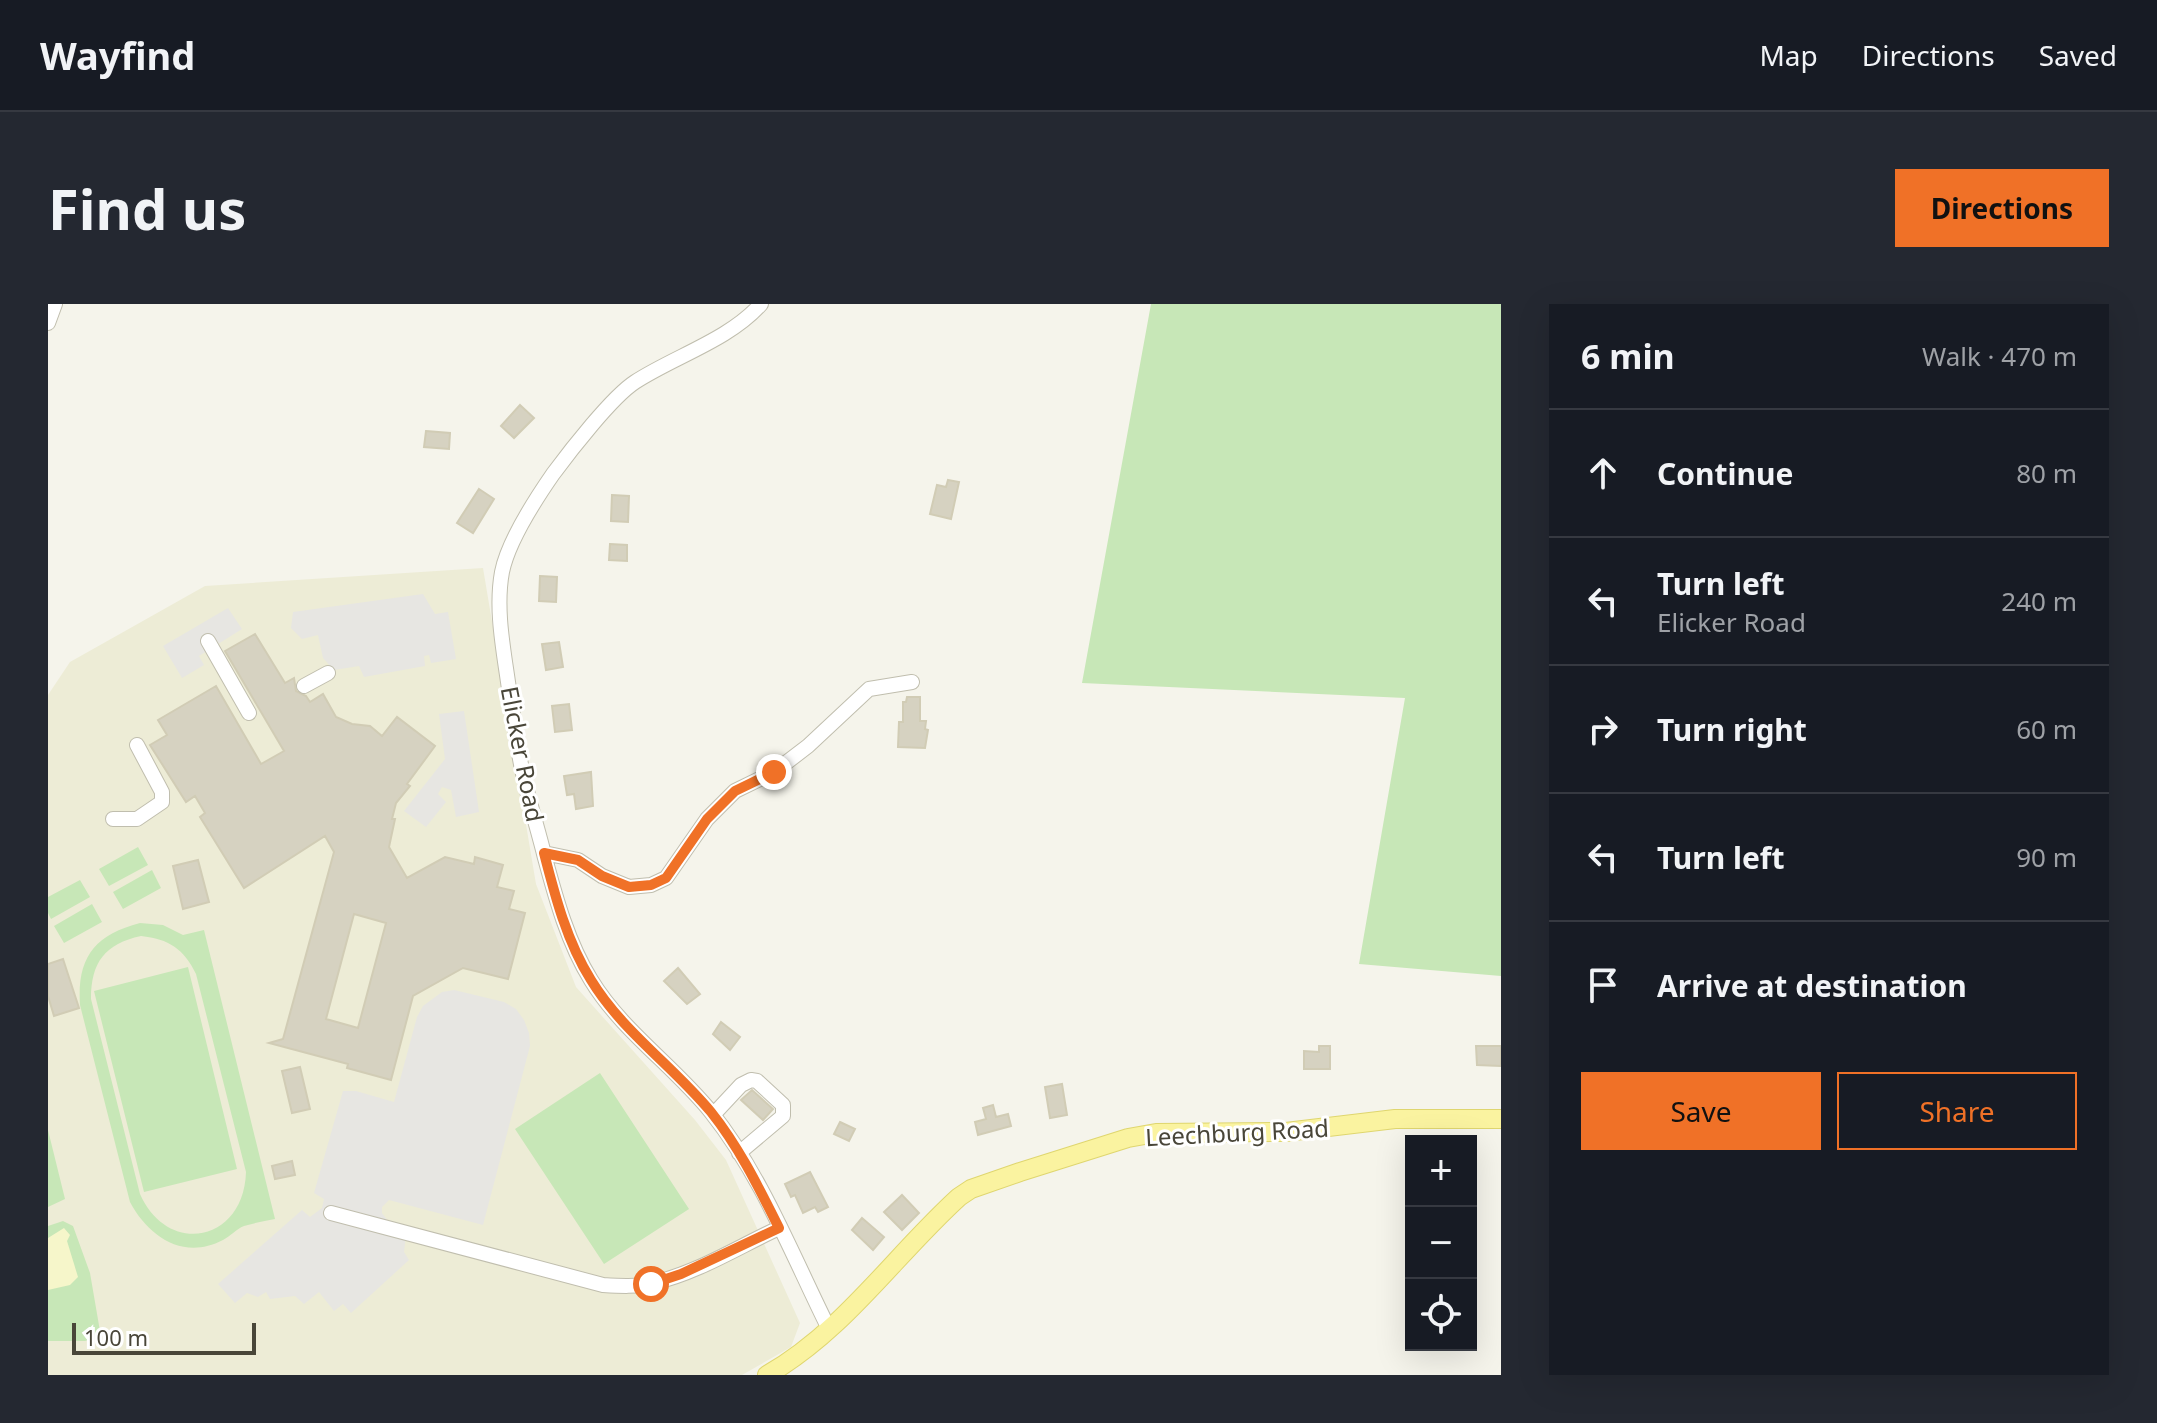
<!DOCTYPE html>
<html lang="en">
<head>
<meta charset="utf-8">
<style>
  :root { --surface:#171b24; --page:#242831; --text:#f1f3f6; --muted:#9ea1a6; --line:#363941; --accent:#f07127 }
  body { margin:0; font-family:"Noto Sans",sans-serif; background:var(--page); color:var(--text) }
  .controls { position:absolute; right:24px; bottom:24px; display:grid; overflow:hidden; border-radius:0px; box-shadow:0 8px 32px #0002 }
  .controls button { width:72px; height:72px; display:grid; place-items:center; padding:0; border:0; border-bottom:2px solid var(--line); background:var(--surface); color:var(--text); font:40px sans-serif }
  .scale { position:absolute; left:24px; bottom:20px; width:184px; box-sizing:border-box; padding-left:8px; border:4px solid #494639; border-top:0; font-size:22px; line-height:28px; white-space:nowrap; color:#494639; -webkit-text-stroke:6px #fff; paint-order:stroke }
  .stop { position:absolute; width:24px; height:24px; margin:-18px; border:6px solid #f07127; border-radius:50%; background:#fff }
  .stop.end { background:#f07127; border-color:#fff; box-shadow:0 2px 8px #0008 }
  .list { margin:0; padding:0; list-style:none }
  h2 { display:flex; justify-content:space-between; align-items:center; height:104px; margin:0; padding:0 32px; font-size:34px }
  h2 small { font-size:26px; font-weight:400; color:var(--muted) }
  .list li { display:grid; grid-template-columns:52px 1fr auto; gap:24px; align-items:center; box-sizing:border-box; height:128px; padding:0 32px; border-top:2px solid var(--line) }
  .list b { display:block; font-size:30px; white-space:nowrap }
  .list p { margin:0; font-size:26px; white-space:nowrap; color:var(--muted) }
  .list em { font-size:26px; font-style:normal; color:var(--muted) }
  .actions { display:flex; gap:16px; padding:24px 32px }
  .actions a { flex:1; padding:18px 0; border:2px solid var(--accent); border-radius:0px; text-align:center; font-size:28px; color:var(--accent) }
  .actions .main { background:var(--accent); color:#111 }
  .icon { flex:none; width:44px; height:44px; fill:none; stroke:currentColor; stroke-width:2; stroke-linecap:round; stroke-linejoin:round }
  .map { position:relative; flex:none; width:1453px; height:1071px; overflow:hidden; border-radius:0px }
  header { display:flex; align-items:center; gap:48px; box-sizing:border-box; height:112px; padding:0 40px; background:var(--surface); border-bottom:2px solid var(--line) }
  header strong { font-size:38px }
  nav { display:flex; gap:44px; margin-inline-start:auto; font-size:28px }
  .intro { display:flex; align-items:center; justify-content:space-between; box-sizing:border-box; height:192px; padding:0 48px }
  h1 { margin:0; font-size:56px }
  .button { padding:20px 36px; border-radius:0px; background:var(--accent); color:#111; font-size:28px; font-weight:700 }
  main { display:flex; gap:48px; padding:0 48px }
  aside { flex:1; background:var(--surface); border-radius:0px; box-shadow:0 8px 32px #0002 }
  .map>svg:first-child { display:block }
  .education { fill:#edecd6 }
  .green { fill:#c7e7b7; fill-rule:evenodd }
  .sand { fill:#f6f6ca }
  .parking { fill:#e7e6e2 }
  .building { fill:#d6d2c1; stroke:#d1ccb5; stroke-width:2; fill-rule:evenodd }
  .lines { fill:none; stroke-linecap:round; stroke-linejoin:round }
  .minor-casing { stroke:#c0beae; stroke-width:16 }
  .major-casing { stroke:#dfd66f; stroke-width:20 }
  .minor { stroke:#fff; stroke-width:14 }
  .major { stroke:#faf3a0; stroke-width:18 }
  .route { stroke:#f07127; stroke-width:10 }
  .labels { text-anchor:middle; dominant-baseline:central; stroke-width:6; stroke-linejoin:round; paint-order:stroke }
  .street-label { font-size:24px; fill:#494639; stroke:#fff }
</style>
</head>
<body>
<header>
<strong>Wayfind</strong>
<nav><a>Map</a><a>Directions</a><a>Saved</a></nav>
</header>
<div class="intro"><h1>Find us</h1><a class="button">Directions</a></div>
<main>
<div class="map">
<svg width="1453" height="1071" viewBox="0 0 1453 1071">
  <rect width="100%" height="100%" fill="#f5f4eb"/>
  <path class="education" d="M435,264l53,316 40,103 119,133 31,40 74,163 -9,24 -49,28h-694v-680l22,-33 135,-76z"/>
  <path class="green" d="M1103,0h350v672l-142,-12 46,-266 -323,-15z
    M90,543l10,18 -39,21 -10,-17z
    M104,566l9,18 -38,21 -10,-17z
    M32,576l10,17 -39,22 -3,-6v-16z
    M44,600l10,18 -38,21 -10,-17z
    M92,619l23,2 20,10 21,-5 71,289c-10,2 -21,4 -31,7 -8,3 -13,10 -21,14 -40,21 -75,-4 -93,-38l-50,-197c-3,-47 14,-70 60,-82zM93,632c28,3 43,13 55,38l50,198c-2,70 -78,85 -106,22l-49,-195c0,-37 14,-55 50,-63z
    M140,663l49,202 -93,23 -50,-201z
    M552,769l89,136 -85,55 -89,-135z
    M0,826l17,69 -17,8z
    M15,917l10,5 17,47 11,64 -16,4h-37v-115z"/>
  <path class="sand" d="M16,924l6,7 -3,6 11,36 -8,8 -22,5v-52z"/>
  <path class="parking" d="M375,290l12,20 13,-2 8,47 -25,4 -2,-8 -5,1 1,10 -61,11 -5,-11 -25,4 -11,-12 -5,-23 -16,4 -11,-11 2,-16z
    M180,304l14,21 -43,27 5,9 -22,13 -19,-32z
    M416,407l15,101 -23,5 -5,-27 -9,-3 -4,7 8,8 -20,25 -22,-16 41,-52 -6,-45z
    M406,686l50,12 12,7 8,11 5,13 1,13 -47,179 -94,-25 -7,7v6l6,8 19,6 -3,25 5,8 -58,53 -8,-9 -9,7 -15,-19 -15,12 -9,-8 -25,3 -4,-7 -8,5 -11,-4 -12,10 -17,-19 84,-74 8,7 12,-9 2,-9 -10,-6 29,-102h13l38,11 23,-85 6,-11 19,-14z"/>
  <path class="building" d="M472,101l14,13 -20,20 -13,-12z
    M378,127l24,2 -1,16 -25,-2z
    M900,176l11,2 -8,37 -21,-5 7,-29 9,2z
    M431,185l15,10 -21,34 -16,-10z
    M564,191l17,1 -1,26 -17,-1z
    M562,240l17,1v16l-18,-1z
    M492,272l17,1 -1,25 -17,-1z
    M207,330l30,49 9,-5 2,13 10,5 4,6 13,-8 13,23 16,7 18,2 12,10 15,-19 38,29 -28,38 3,2 -14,17 -4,16h3l-6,28 18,31 38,-21 29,7 1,-7 28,8 -6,22 17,4 -5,18 16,4 -17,66 -45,-11 -50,28 -22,84 -44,-12 1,-4 -79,-21 14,-4 51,-187 -9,-16 -81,52 -44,-71 5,-4 -10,-17 -9,6 -36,-57 17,-10 -9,-15 58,-34 45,78 23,-13 -59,-100zM306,610l32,9 -28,105 -32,-9z
    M511,338l4,25 -17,3 -4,-26z
    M859,393h13v24h6l-1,8 3,1 -3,18 -27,-1 1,-25h4v-20h3z
    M521,400l3,26 -17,2 -3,-26z
    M543,468l2,34 -17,3 -2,-15 -7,1 -3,-19z
    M150,556l11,42 -26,7 -10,-43z
    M15,655l16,49 -25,8 -6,-20v-32z
    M630,664l22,26 -13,10 -23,-23z
    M673,718l19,15 -10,13 -17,-16z
    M1271,742h11v23h-26v-18l15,1z
    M1428,742h25v20l-24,-1z
    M252,763l10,42 -18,4 -10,-42z
    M1014,780l5,31 -17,3 -5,-31z
    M704,786l21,19 -10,11 -22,-20z
    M945,801l3,12 12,-3 3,12 -33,9 -3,-13 11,-3 -3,-11z
    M792,818l15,7 -6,12 -15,-7z
    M244,857l3,14 -20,4 -3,-13z
    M762,868l18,35 -10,5 -3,-5 -12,6 -8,-18 -4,2 -6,-13z
    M854,891l17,18 -17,17 -18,-18z
    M814,914l22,19 -11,13 -21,-20z"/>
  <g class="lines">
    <g class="minor-casing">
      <path id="minor" d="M713,0c-32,36 -86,52 -126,78 -23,15 -65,69 -82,92 -18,26 -45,68 -51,98 -7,38 2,80 7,117 5,27 7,53 13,80 6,30 16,60 23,89 11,41 23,85 46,122 31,51 83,86 120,132 51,64 82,145 118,217
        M0,19l7,-19
        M160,337l41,72
        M256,382l24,-13
        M65,515h24l25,-17v-10l-25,-47
        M496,549l34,7 24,16 27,11 22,-2 15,-7 41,-59 28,-28 39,-19 34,-26 61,-57 43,-7
        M665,811l28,-30 10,-5 6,1 26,24v11l-44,37
        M283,909l272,72c17,1 34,2 50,-2 44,-10 85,-36 126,-55"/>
    </g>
    <g class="major-casing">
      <path id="major" d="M719,1071c77,-44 127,-119 192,-178l12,-8 49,-17 108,-34 28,-5 130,-1 109,-13h106"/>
    </g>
    <use href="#minor" class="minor"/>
    <use href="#major" class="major"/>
  </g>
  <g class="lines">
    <path class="route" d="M603,980l30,-10 98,-46c-20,-40 -40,-81 -68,-116 -38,-46 -89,-81 -120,-132 -24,-38 -36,-84 -47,-127l34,7 24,16 27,11 22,-2 15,-7 41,-59 28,-28 39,-19"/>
  </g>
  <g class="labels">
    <g class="street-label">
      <text transform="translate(475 450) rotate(79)">Elicker Road</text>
      <text transform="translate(1189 828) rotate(-3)">Leechburg Road</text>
    </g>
  </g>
</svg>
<div class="controls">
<button>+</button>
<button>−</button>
<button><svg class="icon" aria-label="locate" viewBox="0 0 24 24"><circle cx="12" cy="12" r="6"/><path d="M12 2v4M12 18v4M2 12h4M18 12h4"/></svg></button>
</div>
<div class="scale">100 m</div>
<div class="stop" style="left:603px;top:980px"></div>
<div class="stop end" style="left:726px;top:468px"></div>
</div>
<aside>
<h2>6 min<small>Walk · 470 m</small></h2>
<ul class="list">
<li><svg class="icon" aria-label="ahead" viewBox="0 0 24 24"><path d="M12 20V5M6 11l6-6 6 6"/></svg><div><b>Continue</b></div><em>80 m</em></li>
<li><svg class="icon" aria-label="left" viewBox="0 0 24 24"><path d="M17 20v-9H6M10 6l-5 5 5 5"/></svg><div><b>Turn left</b><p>Elicker Road</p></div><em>240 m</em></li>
<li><svg class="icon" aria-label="right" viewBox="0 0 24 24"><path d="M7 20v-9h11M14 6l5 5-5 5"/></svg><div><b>Turn right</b></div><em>60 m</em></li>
<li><svg class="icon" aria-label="left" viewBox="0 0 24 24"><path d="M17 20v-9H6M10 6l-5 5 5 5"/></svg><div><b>Turn left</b></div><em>90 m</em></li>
<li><svg class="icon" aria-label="arrive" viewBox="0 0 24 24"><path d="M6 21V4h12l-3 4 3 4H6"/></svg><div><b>Arrive at destination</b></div></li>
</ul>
<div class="actions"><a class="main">Save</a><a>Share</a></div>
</aside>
</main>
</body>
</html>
